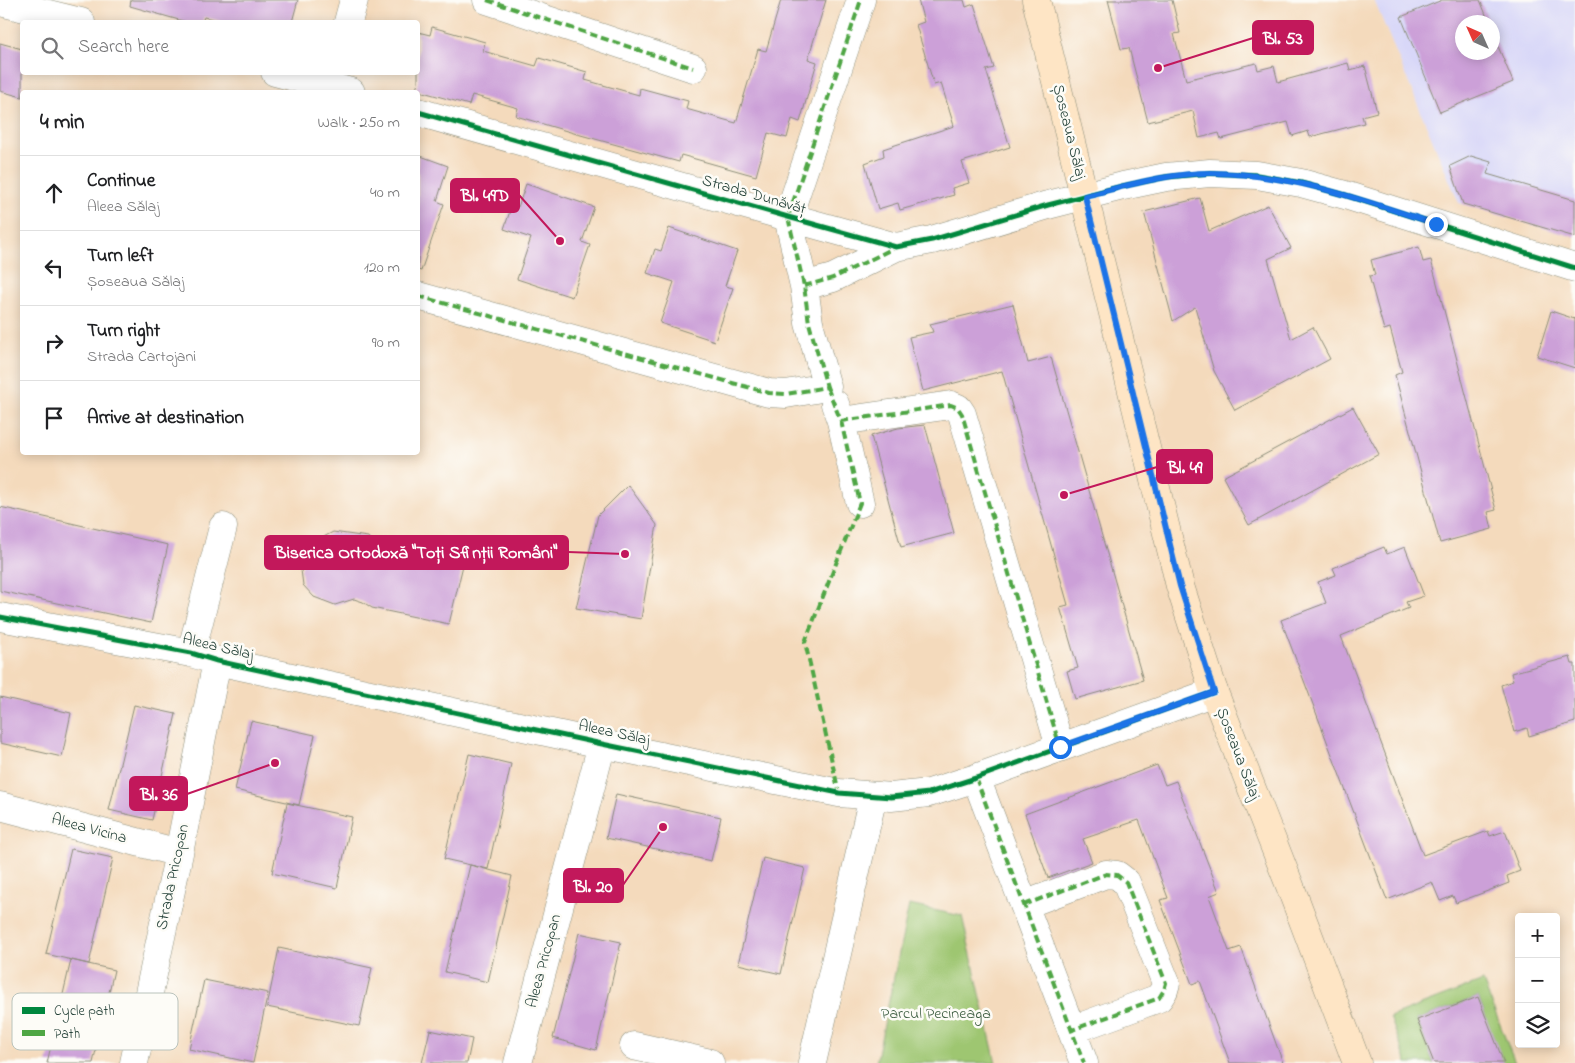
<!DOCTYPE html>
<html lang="en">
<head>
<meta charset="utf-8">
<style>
  :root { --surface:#fff; --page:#f6f6f6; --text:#202124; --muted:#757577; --line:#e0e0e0 }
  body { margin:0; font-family:"Indie Flower",sans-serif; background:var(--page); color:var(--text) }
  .controls { position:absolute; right:15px; bottom:15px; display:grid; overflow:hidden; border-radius:5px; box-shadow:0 2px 12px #0003 }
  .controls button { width:45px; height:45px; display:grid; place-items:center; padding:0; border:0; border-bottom:1px solid var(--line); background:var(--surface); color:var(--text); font:25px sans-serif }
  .compass { position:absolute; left:1455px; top:15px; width:45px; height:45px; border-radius:50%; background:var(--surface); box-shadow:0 2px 12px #0003; rotate:315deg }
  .stop { position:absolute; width:15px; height:15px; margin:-11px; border:4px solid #1a73e8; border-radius:50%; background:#fff }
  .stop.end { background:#1a73e8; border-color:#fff; box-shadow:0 1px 5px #0008 }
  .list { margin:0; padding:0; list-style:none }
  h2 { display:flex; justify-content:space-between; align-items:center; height:65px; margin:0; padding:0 20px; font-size:21px }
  h2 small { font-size:16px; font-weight:400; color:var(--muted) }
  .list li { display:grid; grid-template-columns:32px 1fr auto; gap:15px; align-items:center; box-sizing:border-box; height:75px; padding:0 20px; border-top:1px solid var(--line) }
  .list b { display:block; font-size:19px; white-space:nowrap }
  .list p { margin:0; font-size:16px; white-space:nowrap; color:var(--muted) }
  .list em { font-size:16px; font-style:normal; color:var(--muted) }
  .icon { flex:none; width:28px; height:28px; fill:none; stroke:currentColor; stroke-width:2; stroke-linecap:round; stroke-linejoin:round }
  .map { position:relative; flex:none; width:1575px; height:1063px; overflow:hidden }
  .search { position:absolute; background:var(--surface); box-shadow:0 2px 12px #0003; left:20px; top:20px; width:400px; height:55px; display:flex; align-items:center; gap:12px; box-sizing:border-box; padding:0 18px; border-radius:5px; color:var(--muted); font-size:19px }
  .panel { position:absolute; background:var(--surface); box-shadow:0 2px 12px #0003; left:20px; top:90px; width:400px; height:365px; border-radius:5px }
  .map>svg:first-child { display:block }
  .built { fill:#d8d7f8; fill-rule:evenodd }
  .green { fill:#9ec671; stroke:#5e8252 }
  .building { fill:#cca0d8 }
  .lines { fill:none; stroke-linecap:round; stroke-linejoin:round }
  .street-casing { stroke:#8a8c78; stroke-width:29 }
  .secondary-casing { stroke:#8a8c78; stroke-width:29 }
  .street { stroke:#fff; stroke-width:28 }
  .secondary { stroke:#fee5c5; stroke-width:28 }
  .quiet { stroke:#4fa644; stroke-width:4; stroke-dasharray:8 4; stroke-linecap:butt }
  .cycleway-casing { stroke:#fdfcf7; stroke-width:8 }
  .cycleway { stroke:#00873e; stroke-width:5 }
  .route { stroke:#1a73e8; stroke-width:6 }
  .labels { text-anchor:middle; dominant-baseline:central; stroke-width:5; stroke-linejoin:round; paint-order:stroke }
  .street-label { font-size:16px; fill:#1f3d34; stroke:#fdfcf7 }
  .park-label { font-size:16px; fill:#3f5f43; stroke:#fdfcf7 }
  .key { fill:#fdfcf7; stroke:#bac3bc; stroke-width:1 }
  .key-label { font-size:14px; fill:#1f3d34 }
  .leader { fill:none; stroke:#c2185b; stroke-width:2 }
  .callout-dot { fill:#c2185b; stroke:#fdfcf7; stroke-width:2 }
  .callout { fill:#c2185b; stroke:#c2185b; stroke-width:2 }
  .callout-label { font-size:18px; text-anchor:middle; font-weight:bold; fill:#fff }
</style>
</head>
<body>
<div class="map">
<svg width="1575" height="1063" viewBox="0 0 1575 1063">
  <rect width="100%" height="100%" fill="#fdfcf7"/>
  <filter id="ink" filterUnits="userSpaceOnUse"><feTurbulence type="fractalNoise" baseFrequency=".02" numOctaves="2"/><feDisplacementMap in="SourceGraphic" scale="10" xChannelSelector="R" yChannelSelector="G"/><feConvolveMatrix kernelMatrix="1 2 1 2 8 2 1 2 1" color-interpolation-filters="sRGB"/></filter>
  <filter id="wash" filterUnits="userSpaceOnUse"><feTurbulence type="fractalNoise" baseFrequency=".0096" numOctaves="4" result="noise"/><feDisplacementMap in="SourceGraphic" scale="20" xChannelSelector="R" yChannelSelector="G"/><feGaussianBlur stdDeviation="1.12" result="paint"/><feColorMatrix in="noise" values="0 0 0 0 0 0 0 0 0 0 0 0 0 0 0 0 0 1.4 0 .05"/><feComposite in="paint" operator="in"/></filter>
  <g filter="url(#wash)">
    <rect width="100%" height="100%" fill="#f4dabc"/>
    <path class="built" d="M1374,0h201v237l-116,-34zM1462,22h30v30h-30z"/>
    <path class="green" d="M909,905l53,11 34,147h-120z
      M1483,981l32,82h-12l-25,-66 -61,23 17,43h-27l-17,-46z"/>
    <g id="blocks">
      <path class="building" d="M131,0h167l-6,22h-68l-20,-5 -2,5h-16l-56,-16z
        M781,0h45l-18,59 9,3 -17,60 -8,-3 -5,19 -19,-5 -12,43 -75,-21 -2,7 -102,-28 -61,-18 2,-8 -46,-13 -3,10 -53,-15 2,-9v-49l12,3 2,-8 53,15 -2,9 53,15 3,-8 48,14 -2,8 54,15 1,-7 48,13 -2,8 50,14 22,-74 8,2z
        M918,0h46l2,7 8,-3 20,64 -8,2 24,77 -48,15 7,21 -17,5 2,7 -54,15 -2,-7 -20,6 -13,-46 19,-7 -1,-7 71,-23 -13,-43 -7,2 -18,-60 8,-3z
        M1108,0h64l8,33 -6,1 12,46 70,-17 2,7 16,-4 4,16 70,-19 2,7 15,-4 12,46 -15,4 2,7 -54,14 -2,-6 -16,5 -4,-14 -67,17 -2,-6 -20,5 -6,-27 -45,11 -19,-74 -8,1z
        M1442,0h38l9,22h-27v30h30v-20l21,50 -73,30 -39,-95z
        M0,43l22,6v48l-22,-6z
        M418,155l30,11 -11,35 7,3 -23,67 -3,-1z
        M1471,156l20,6 -4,12 88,26v37l-112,-33 -13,-38z
        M526,184l68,23 -12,35 8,3 -18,52 -55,-18 14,-41 -27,-9 8,-24 6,2z
        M1200,198l9,33 59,-26 23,43 -23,11 23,80 22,-12 17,32 -95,51 -21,-39 -19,-64 -22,14 -29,-109z
        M669,228l68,23 -12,35 8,2 -18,53 -55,-18 14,-41 -27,-9 8,-24 6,2z
        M1419,247l4,15 8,-2 65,250 -8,2 4,17 -52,14 -45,-168 7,-3 -12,-44 -6,2 -15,-54 6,-1 -4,-15z
        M1013,304l15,59 23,-6 92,323 -68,19 -8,-28 11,-3 -18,-61 8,-2 -66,-234 -79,20 -14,-54 24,-5 -3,-8z
        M1551,311l24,8v49l-38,-12z
        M1353,407l26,47 -130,71 -26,-48z
        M925,425l29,108 -53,14 -30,-111 27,-8z
        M628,485l29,40 -16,94 -65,-11 22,-93z
        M0,507l168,38 -17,78 -151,-32z
        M333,532l35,5 11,16 13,-7 72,15 -15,63 -77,-16 -9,-6 -9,-3 -19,6 -21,-8 -11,-12 -2,-15 5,-18 12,-12z
        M1384,547l3,7 18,-7 19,49 -18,6 3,6 -68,28 82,219 65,-24 2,5 15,-5 15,40 -13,5 2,7 -53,20 -3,-7 -13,5 -8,-19 -45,18 -106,-280 45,-17 -8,-21 18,-7 -3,-7z
        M1570,657l2,7h3v58l-46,14 -2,-8 -13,4 -13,-47 12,-4 -2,-8z
        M0,697l71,16 -9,44 -62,-14z
        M134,705l42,9 -24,106 -43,-10z
        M251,721l64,14 -16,70 -64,-15z
        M469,754l42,10 -23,105 -44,-10z
        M1157,765l8,20 11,-4 43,111 -10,4 20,55 12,-4 42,116h-53l-30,-82 -8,3 -32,-84 8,-2 -29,-78 -56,19 9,23 -44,16 -23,-64z
        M616,794l105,23 -10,44 -105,-23z
        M287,803l65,14 -15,71 -65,-15z
        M71,849l42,9 -24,106 -43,-10z
        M763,858l42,10 -24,106 -43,-10z
        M470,865l42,11 -24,106 -43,-10z
        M579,933l42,9 -25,108 -43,-12z
        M279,948l93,20 -13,58 -92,-19z
        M71,960l43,10 -21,93h-46z
        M204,980l64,13 -15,70 -64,-14z
        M1478,997l26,66h-70l-17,-43z
        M430,1030l42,9 -5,24h-45z"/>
    </g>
  </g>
  <g filter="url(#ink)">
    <use href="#blocks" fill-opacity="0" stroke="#8a8c78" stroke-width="1"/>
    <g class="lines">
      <g class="street-casing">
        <path id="street" d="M487,0l206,68
          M0,2l81,20
          M348,22l6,-22
          M275,72l76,20
          M418,112l370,105 108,30 36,-7 116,-35 75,-19 43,-9 44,-4 47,2 44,8 44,12 230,73
          M804,286l29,-8 63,-31
          M418,296l351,97 17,1 41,-7 -18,-64 -5,-37 -16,-69 73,-217
          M835,404l6,17 19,82
          M841,421l110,-16 7,3 4,6 98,333
          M0,617l191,36 26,8 385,83 237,49 52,4 38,-4 47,-15 238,-86
          M191,653l32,-126
          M976,778l108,285
          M0,806l179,47
          M1024,905l82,-31 11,1 9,7 40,101 -2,7 -5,8 -87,32
          M634,1046l76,17
          M134,1063l45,-210 38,-192
          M518,1063l84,-319
          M812,1063l61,-267"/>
      </g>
      <g class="secondary-casing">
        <path id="secondary" d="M1036,0l144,586 34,106 76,194 67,177"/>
      </g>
      <use href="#street" class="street"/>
      <use href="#secondary" class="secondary"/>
      <path class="quiet" d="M487,0l206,68
        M804,286l29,-8 63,-31
        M418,296l351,97 17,1 41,-7 -18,-64 -5,-37 -16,-69 73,-217
        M827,387l14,34 19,82 -55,139 34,151
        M841,421l110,-16 7,3 4,6 98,333
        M976,778l108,285
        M1024,905l82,-31 11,1 9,7 40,101 -2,7 -5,8 -87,32"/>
      <g class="cycleway-casing">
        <path id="cycleway" d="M418,112l370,105 108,30 36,-7 116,-35 75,-19 43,-9 44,-4 47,2 44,8 44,12 230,73
          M0,617l191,36 26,8 385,83 237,49 52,4 38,-4 47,-15 238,-86"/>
      </g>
      <use href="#cycleway" class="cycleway"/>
    </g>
  </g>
  <g class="lines" filter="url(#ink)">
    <path class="route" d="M1060,747l154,-55 -34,-106 -95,-390c41,-10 83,-23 126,-23 78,0 152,27 225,51"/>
  </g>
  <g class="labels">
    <g class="street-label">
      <text transform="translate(1069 132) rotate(76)">Șoseaua Sălaj</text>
      <text transform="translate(754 195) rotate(16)">Strada Dunăvăț</text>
      <text transform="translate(218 647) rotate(13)">Aleea Sălaj</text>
      <text transform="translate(614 733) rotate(12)">Aleea Sălaj</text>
      <text transform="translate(1238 754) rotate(69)">Șoseaua Sălaj</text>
      <text transform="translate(89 829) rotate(15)">Aleea Vicina</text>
      <text transform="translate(173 877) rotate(-78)">Strada Pricopan</text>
      <text transform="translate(544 961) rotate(-75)">Aleea Pricopan</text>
    </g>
    <g class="park-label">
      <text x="936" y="1014">Parcul Pecineaga</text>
    </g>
  </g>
  <rect x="12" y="993" width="166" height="57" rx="8" class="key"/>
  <rect x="22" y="1007" width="23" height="7" fill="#00873e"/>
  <rect x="22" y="1030" width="23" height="6" fill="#4fa644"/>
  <g class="key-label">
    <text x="54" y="1015">Cycle path</text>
    <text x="54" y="1038">Path</text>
  </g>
  <path class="leader" d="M1158 68L1253 38M560 241L519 195M1064 495L1157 467M625 554L568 552M275 763L187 794M663 827L623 885"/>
  <g class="callout-dot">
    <circle cx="1158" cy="68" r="5"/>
    <circle cx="560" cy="241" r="5"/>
    <circle cx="1064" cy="495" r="5"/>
    <circle cx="625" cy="554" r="5"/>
    <circle cx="275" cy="763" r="5"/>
    <circle cx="663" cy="827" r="5"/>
  </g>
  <g class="callout">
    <rect x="1253" y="21" width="60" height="33" rx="5"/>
    <rect x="451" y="179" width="68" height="33" rx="5"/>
    <rect x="1157" y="450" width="55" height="33" rx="5"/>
    <rect x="265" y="536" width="303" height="33" rx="5"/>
    <rect x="130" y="777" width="57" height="33" rx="5"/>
    <rect x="564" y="869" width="59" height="33" rx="5"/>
  </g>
  <g class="callout-label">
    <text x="1283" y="44">Bl. 53</text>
    <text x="485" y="201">Bl. 49D</text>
    <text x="1185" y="473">Bl. 49</text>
    <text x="416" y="558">Biserica Ortodoxă "Toți Sfinții Români"</text>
    <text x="159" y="800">Bl. 36</text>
    <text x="593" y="892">Bl. 20</text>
  </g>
</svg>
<div class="controls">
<button>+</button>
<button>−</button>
<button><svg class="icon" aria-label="layers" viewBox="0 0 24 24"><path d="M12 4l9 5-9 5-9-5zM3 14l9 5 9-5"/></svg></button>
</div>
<svg class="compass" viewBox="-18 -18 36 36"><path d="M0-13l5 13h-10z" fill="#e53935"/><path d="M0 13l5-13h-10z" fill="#757577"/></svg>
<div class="stop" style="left:1060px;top:747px"></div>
<div class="stop end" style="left:1436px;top:224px"></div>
<div class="search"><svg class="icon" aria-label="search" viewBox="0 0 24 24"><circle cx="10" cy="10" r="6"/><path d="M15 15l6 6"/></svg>Search here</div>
<section class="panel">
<h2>4 min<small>Walk · 250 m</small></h2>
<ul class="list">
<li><svg class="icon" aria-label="ahead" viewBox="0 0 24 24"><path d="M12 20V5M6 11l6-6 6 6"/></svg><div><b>Continue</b><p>Aleea Sălaj</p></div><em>40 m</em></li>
<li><svg class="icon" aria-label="left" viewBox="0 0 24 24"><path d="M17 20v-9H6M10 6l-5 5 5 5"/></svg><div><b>Turn left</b><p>Șoseaua Sălaj</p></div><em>120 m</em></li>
<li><svg class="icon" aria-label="right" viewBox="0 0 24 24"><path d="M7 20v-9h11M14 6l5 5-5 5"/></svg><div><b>Turn right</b><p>Strada Cartojani</p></div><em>90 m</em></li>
<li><svg class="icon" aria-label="arrive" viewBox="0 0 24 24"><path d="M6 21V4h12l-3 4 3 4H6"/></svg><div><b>Arrive at destination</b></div></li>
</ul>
</section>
</div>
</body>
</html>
